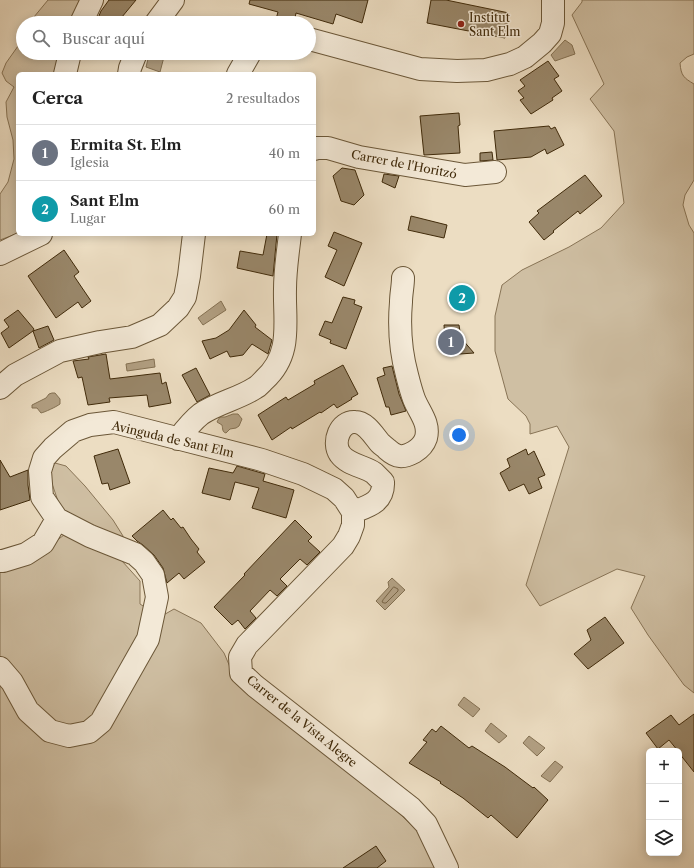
<!DOCTYPE html>
<html lang="es">
<head>
<meta charset="utf-8">
<style>
  :root { --surface:#fff; --page:#f2f2f2; --text:#222; --muted:#767676; --line:#e0e0e0; --accent:#2563eb }
  body { margin:0; font-family:"Libre Caslon Text",serif; background:var(--page); color:var(--text) }
  .controls { position:absolute; right:12px; bottom:12px; display:grid; overflow:hidden; border-radius:6px; box-shadow:0 2px 10px #0003 }
  .controls button { width:36px; height:36px; display:grid; place-items:center; padding:0; border:0; border-bottom:1px solid var(--line); background:var(--surface); color:var(--text); font:20px sans-serif }
  .you { position:absolute; left:459px; top:435px; width:14px; height:14px; margin:-10px; border:3px solid #fff; border-radius:50%; background:#1a73e8; box-shadow:0 0 0 6px #1a73e833 }
  .badge { display:grid; place-items:center; width:26px; height:26px; border-radius:50%; background:var(--accent); color:#fff; font-size:13px; font-weight:700 }
  .pin { position:absolute; translate:-50% -50%; border:2px solid #fff; box-shadow:0 1px 4px #0006 }
  .list { margin:0; padding:0; list-style:none }
  h2 { display:flex; justify-content:space-between; align-items:center; height:52px; margin:0; padding:0 16px; font-size:17px }
  h2 small { font-size:13px; font-weight:400; color:var(--muted) }
  .list li { display:grid; grid-template-columns:26px 1fr auto; gap:12px; align-items:center; box-sizing:border-box; height:56px; padding:0 16px; border-top:1px solid var(--line) }
  .list b { display:block; font-size:15px; white-space:nowrap }
  .list p { margin:0; font-size:13px; white-space:nowrap; color:var(--muted) }
  .list em { font-size:13px; font-style:normal; color:var(--muted) }
  .icon { flex:none; width:22px; height:22px; fill:none; stroke:currentColor; stroke-width:2; stroke-linecap:round; stroke-linejoin:round }
  .map { position:relative; flex:none; width:694px; height:868px; overflow:hidden }
  .search { position:absolute; background:var(--surface); box-shadow:0 2px 10px #0003; left:16px; top:16px; width:300px; height:44px; display:flex; align-items:center; gap:10px; box-sizing:border-box; padding:0 14px; border-radius:22px; color:var(--muted); font-size:15px }
  .panel { position:absolute; background:var(--surface); box-shadow:0 2px 10px #0003; left:16px; top:72px; width:300px; height:164px; border-radius:6px }
  .map>svg:first-child { display:block }
  .green { fill:#cfbfa3; stroke:#887456 }
  .water { fill:#b2a083; stroke:#847153 }
  .lines { fill:none; stroke-linecap:round; stroke-linejoin:round }
  .shore { stroke:#796546; stroke-width:1 }
  .building { fill:#99876a; stroke:#402a0a }
  .minor-casing { stroke:#6b5738; stroke-width:24 }
  .minor { stroke:#f3e9d7; stroke-width:22 }
  .poi-dot { fill:#8f2418; stroke:#f3e9d7; stroke-width:1.5 }
  .labels { text-anchor:middle; dominant-baseline:central; stroke-width:3; stroke-linejoin:round; paint-order:stroke }
  .poi-label { font-size:12px; fill:#402a0a; stroke:#f3e9d7; text-anchor:start }
  .street-label { font-size:12px; fill:#402a0a; stroke:#f3e9d7 }
</style>
</head>
<body>
<div class="map">
<svg width="694" height="868" viewBox="0 0 694 868">
  <rect width="100%" height="100%" fill="#ecddc2"/>
  <filter id="stains"><feTurbulence type="fractalNoise" baseFrequency=".005" numOctaves="4"/><feColorMatrix values="0 0 0 0 .2 0 0 0 0 .09 0 0 0 0 .02 0 0 0 .5 -.17"/></filter>
  <radialGradient id="worn" r=".72"><stop offset=".6" stop-color="#630" stop-opacity="0"/><stop offset="1" stop-color="#630" stop-opacity=".3"/></radialGradient>
  <path class="green" d="M48,0h32l-10,23h-41z
    M582,0h112v54l-7,3 -7,6c1,13 4,15 14,21v96l-9,15 -2,10 6,20 5,8v460l-10,-8 -36,-50 -17,-27 14,-32 -28,-7 -77,37 -14,-21 43,-138 -12,-21 -27,8v-10l-4,-8 -18,-17 -13,-48v-35l7,-31 20,-15 47,-23 32,-19 23,-25 -10,-72 -24,-32 14,-15 -32,-69 10,-13z
    M23,39v14h37l-5,21h-37v159l-10,4 -8,3v-46l8,-12 6,-23 -1,-19 -6,-23 -1,-15 8,-15 -8,-6 -4,-8 4,-10z
    M55,463l11,3 19,20 28,34 10,16 -1,25 18,20v23l20,13 14,-8 27,14 23,30 9,21 19,22 24,20 100,76 40,37 23,39h-439v-303l48,-18 16,-12 -6,-34 -9,-26z"/>
  <path class="water" d="M565,40l7,5 3,9 -20,7 -4,-6z
    M147,53h18l-5,19 -14,-5 2,-8 -3,-1z
    M221,301l5,9 -23,15 -5,-7z
    M154,359l1,8 -28,4 -1,-7z
    M52,393h3l5,6v5c-4,3 -15,8 -19,9l-4,-5h-5v-3l14,-7 3,-4z
    M233,414h5l4,5 -3,7 -3,2 -6,1 -4,4c-4,-1 -3,-4 -4,-8l-5,-3 1,-2 2,-3h5z
    M392,578l13,12 -20,20 -9,-9 13,-14 -1,-5z
    M464,697l16,12 -7,8 -15,-12z
    M491,723l16,13 -8,7 -14,-12z
    M529,736l16,12 -8,8 -14,-13z
    M555,761l8,6 -13,15 -9,-6z"/>
  <g class="lines">
    <path class="shore" d="M394,587l4,2v2l-12,12h-2l-2,-1 1,-2z"/>
  </g>
  <path class="building" d="M109,0h27l-19,23h-21l5,-12z
    M250,0h118l-6,23 -26,-9 -3,10 -37,-11 -2,10 -18,-4 2,-7 -29,-8z
    M431,0h15l63,13 -4,25 -78,-15z
    M548,61l11,15 -5,3 8,12 -10,7 1,2 -22,14 -11,-14 4,-2 -6,-7 7,-5 -5,-6z
    M459,113l1,12 -2,1 2,27 -36,2 -4,-39z
    M549,126l2,3 4,-2 9,18 -17,9 -2,-5 -14,8 -34,3 -3,-29z
    M492,152l1,8 -13,1v-8z
    M342,168l13,2 9,25 -10,10 -13,-4 -8,-25z
    M384,174l15,2 -4,12 -13,-6z
    M585,175l17,21 -22,18 -2,-3 -25,20 1,1 -10,8 -15,-18 10,-9 -2,-2z
    M411,216l36,9 -3,13 -36,-8z
    M334,232l28,11 -18,43 -19,-9 12,-27 -9,-4z
    M267,234h10l-4,42 -36,-8 3,-17 23,4z
    M64,250l15,22 -5,4 17,25 -9,7 -4,-6 -22,16 -28,-42z
    M343,297l12,3 -1,4 8,3 -16,42 -16,-6 1,-3 -12,-5 6,-14 7,2z
    M18,310l16,19 -1,2 15,-5 6,14 -15,8 -6,-17 -24,17 -8,-15 8,-6 -5,-7z
    M244,310l12,15 -1,2 17,13 -4,14 -16,-10 -9,11 -13,2 -3,-6 -17,8 -8,-18 14,-3 13,-8z
    M444,325h15l2,13 13,15 -28,2z
    M106,354l4,25 50,-6 2,11 4,-2 5,21 -22,4 -2,-12 -38,3 1,4 -22,3 -6,-28 -4,1 -5,-17 16,-2 -1,-2z
    M343,365l15,29 -7,4 1,1 -15,9 -3,-4 -13,9 -1,-1 -28,17 -1,-2 -19,13 -14,-25 28,-18 2,3 27,-16 -1,-3z
    M392,366l7,28 7,17 -15,4 -2,-8h-3l-9,-29 8,-3 -2,-7z
    M196,368l14,27 -13,7 -15,-27z
    M118,449l12,34 -20,7 -2,-7 -6,1 -8,-28z
    M526,449l2,6 6,-4 11,24 -7,3 4,10 -13,6 -5,-10 -15,7 -9,-18 10,-6 -3,-8z
    M0,460l10,17 18,-7v15l2,15 -30,10z
    M237,466l28,8 -2,7 31,9 -8,28 -34,-10 7,-20 -24,-6 -5,18 -28,-7 7,-25 24,5z
    M163,510l8,10 2,-2 8,10 2,-1 8,12 8,10 -2,3 8,10 -21,17 -5,-6 -12,10 -4,-15 -9,-13 -11,-10 -6,-4 -5,-5z
    M295,520l17,17 -4,4 12,11 -13,13 -7,-6 -20,20 7,7 -10,10 -7,-6 -20,21 6,7 -11,11 -7,-9 -6,5 -18,-18 31,-32 -1,-1z
    M605,617l19,26 -36,26 -14,-15 17,-14 -4,-10z
    M694,714v58l-15,-19v-2h-1l-9,-11 -11,9 -12,-16 25,-18 8,10z
    M441,726l28,22 3,-2 33,21 28,21 1,-1 14,13 -31,38 -26,-23 -3,3 -25,-20 -23,-15 1,-1 -32,-19 18,-21 -4,-2 9,-11 4,3z
    M376,846l10,15 -9,7h-34z"/>
  <g class="lines">
    <g class="minor-casing">
      <path id="minor" d="M81,23l11,-23
        M156,23l17,-23
        M309,39l111,30 37,2 29,-1 24,-6 15,-7 17,-14 8,-9 3,-11v-23
        M65,74l5,-21
        M129,74l1,-6 6,-15
        M238,74l12,-21
        M314,149l1,-1h13l31,9 106,18 30,-3
        M0,254l41,-20
        M0,388l15,-13 45,-24 40,-9 32,-5 28,-12 18,-17 7,-11 4,-21 5,-42
        M178,439c7,-9 14,-18 23,-25 16,-11 37,-15 54,-26 4,-2 6,-5 9,-8 29,-26 20,-58 21,-91 0,-19 3,-37 5,-55
        M353,512v13l-4,11 -6,10 -96,99 -7,12 1,16 14,13 156,122 15,16 21,44
        M353,512c16,-6 31,-10 30,-30 -3,-3 -6,-6 -9,-9 -10,-7 -26,-8 -34,-19 -8,-12 0,-33 15,-32 11,0 19,14 25,21 2,2 5,4 7,6 10,9 16,9 27,3 5,-3 10,-8 12,-14 4,-15 -7,-26 -12,-39 -3,-8 -5,-16 -7,-24 -6,-22 -8,-50 -6,-73 0,-8 2,-16 2,-24
        M0,561h3l23,-7 17,-11 14,-24
        M0,668l12,14 16,29 22,20 19,5 20,-4 12,-10 47,-83 9,-42 -4,-22 -9,-13 -9,-8 -45,-18 -33,-17 -15,-22 -2,-26 4,-13 9,-10 20,-17 17,-6 24,-3 148,38 41,14 31,15 10,9 9,14"/>
    </g>
    <use href="#minor" class="minor"/>
  </g>
  <circle class="poi-dot" cx="461" cy="24" r="4"/>
  <g class="labels">
    <g class="poi-label">
      <text x="469" y="17">Institut<tspan x="469" dy="14">Sant Elm</tspan></text>
    </g>
    <g class="street-label">
      <text transform="translate(404 164) rotate(11)">Carrer de l'Horitzó</text>
      <text transform="translate(173 439) rotate(13)">Avinguda de Sant Elm</text>
      <text transform="translate(302 721) rotate(39)">Carrer de la Vista Alegre</text>
    </g>
  </g>
  <rect width="100%" height="100%" filter="url(#stains)"/>
  <rect width="100%" height="100%" fill="url(#worn)"/>
</svg>
<div class="controls">
<button>+</button>
<button>−</button>
<button><svg class="icon" aria-label="layers" viewBox="0 0 24 24"><path d="M12 4l9 5-9 5-9-5zM3 14l9 5 9-5"/></svg></button>
</div>
<div class="you"></div>
<div class="pin badge" style="left:451px;top:342px;background:#6b7280">1</div>
<div class="pin badge" style="left:462px;top:298px;background:#0f9aa8">2</div>
<div class="search"><svg class="icon" aria-label="search" viewBox="0 0 24 24"><circle cx="10" cy="10" r="6"/><path d="M15 15l6 6"/></svg>Buscar aquí</div>
<section class="panel">
<h2>Cerca<small>2 resultados</small></h2>
<ul class="list">
<li><span class="badge" style="background:#6b7280">1</span><div><b>Ermita St. Elm</b><p>Iglesia</p></div><em>40 m</em></li>
<li><span class="badge" style="background:#0f9aa8">2</span><div><b>Sant Elm</b><p>Lugar</p></div><em>60 m</em></li>
</ul>
</section>
</div>
</body>
</html>
